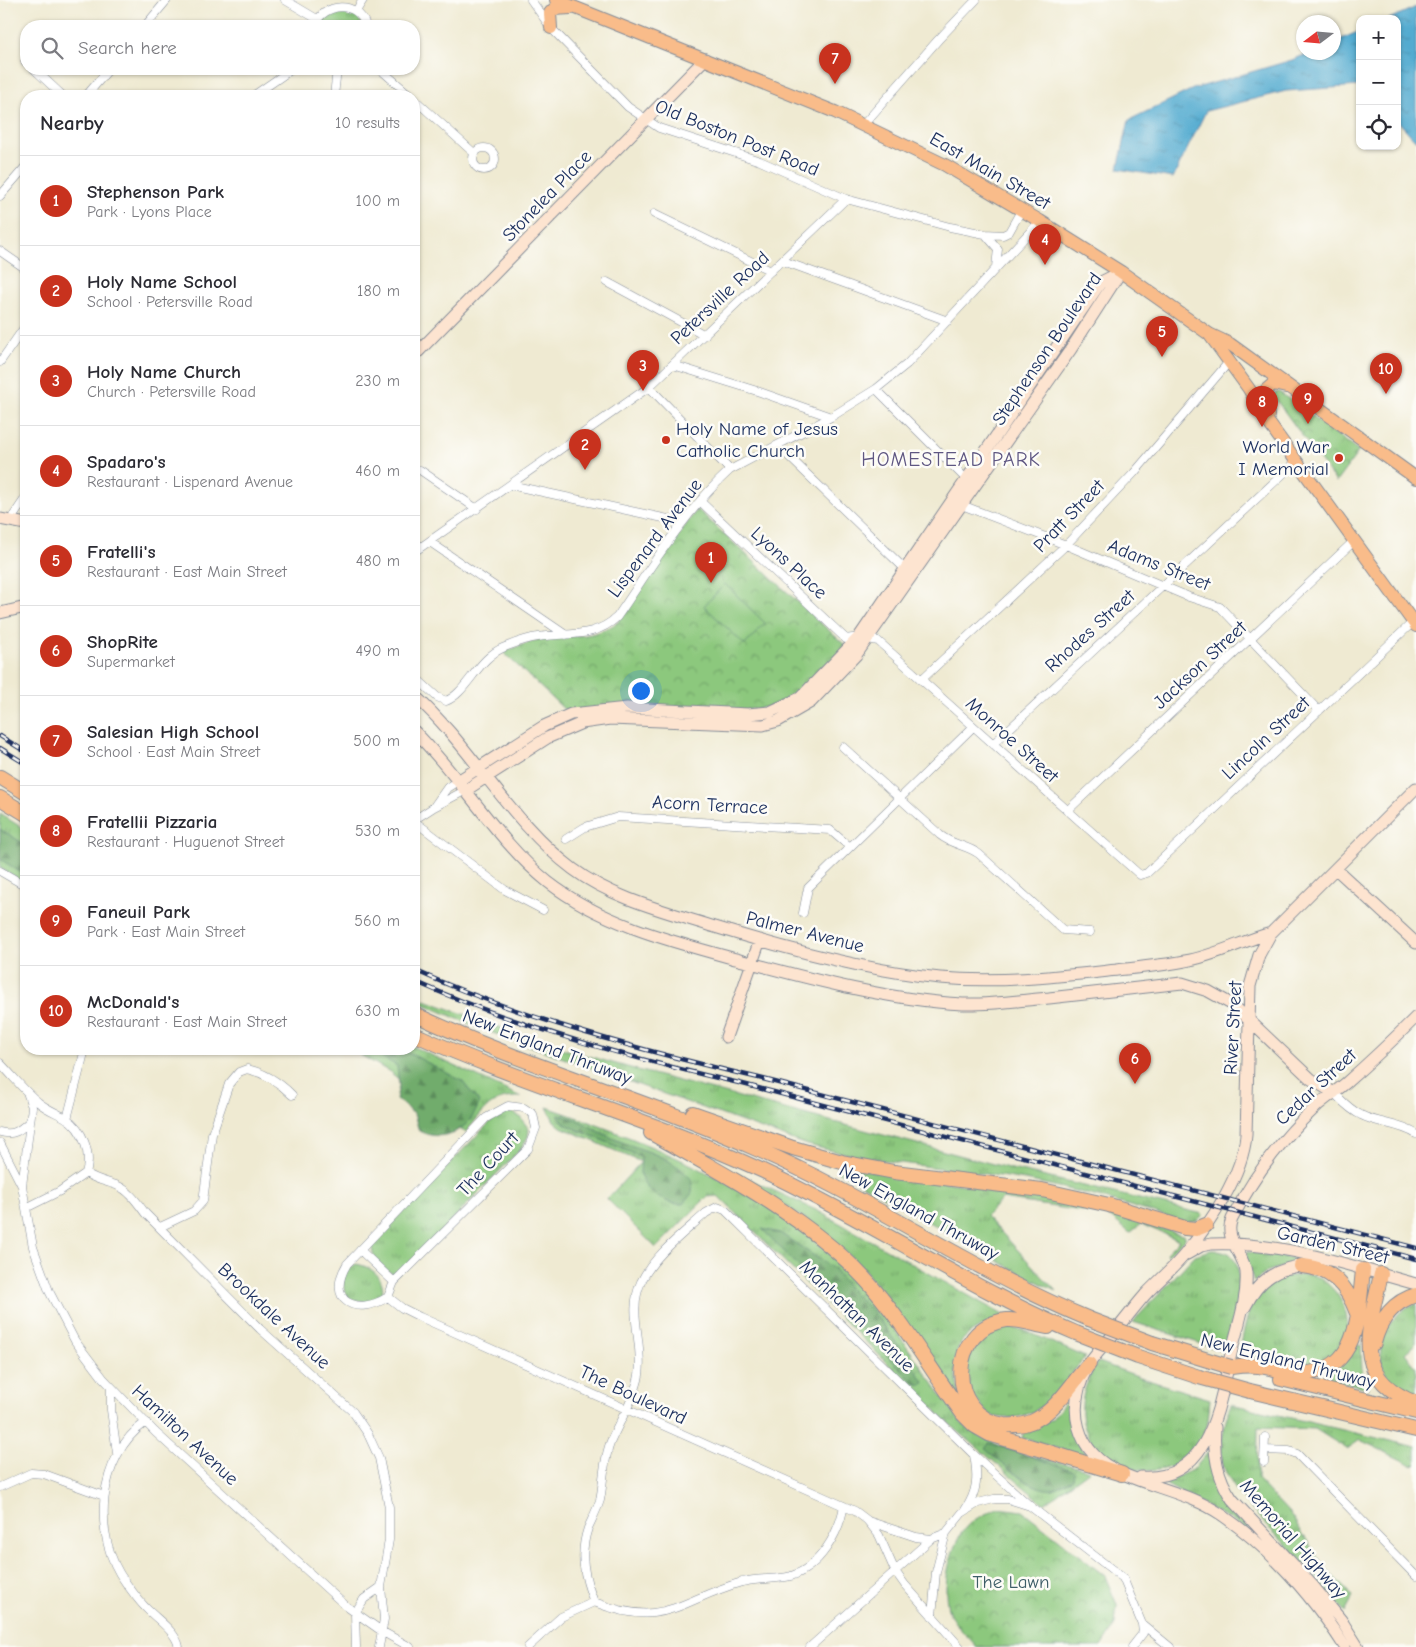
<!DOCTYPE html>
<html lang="en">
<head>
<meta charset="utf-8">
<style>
  :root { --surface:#fff; --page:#f2f2f3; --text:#2b2b33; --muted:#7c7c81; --line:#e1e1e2; --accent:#c8321e }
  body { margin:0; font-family:"Comic Neue",sans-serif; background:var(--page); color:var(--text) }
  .controls { position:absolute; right:15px; top:15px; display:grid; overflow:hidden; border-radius:10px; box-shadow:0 1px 4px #0004 }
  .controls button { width:45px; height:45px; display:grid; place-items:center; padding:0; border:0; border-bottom:1px solid var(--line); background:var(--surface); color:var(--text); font:25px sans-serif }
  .compass { position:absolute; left:1296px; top:15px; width:45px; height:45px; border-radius:50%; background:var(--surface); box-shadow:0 1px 4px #0004; rotate:254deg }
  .you { position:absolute; left:640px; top:690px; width:18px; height:18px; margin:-12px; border:4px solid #fff; border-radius:50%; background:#1a73e8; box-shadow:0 0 0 8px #1a73e833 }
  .badge { display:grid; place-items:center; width:32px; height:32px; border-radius:50%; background:var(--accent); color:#fff; font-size:16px; font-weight:700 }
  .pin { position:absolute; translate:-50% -41px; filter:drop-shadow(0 1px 2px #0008) }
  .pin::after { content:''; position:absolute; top:26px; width:18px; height:15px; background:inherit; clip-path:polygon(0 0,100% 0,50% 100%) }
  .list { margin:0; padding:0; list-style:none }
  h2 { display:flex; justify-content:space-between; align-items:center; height:65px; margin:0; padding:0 20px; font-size:21px }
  h2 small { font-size:16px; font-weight:400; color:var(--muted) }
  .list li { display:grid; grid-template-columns:32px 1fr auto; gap:15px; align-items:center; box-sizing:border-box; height:90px; padding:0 20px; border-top:1px solid var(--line) }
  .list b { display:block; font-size:19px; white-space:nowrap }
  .list p { margin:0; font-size:16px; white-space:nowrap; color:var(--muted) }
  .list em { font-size:16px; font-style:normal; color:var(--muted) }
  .icon { flex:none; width:28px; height:28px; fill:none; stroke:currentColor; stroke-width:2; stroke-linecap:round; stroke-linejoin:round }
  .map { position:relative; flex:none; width:1416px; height:1647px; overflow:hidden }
  .search { position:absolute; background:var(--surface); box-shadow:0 1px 4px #0004; left:20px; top:20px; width:400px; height:55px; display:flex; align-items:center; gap:12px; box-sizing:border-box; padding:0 18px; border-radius:20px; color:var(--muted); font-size:19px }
  .panel { position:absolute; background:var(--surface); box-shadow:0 1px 4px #0004; left:20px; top:90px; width:400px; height:965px; border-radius:20px }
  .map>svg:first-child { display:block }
  .grass { fill:url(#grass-tufts); stroke:#547c6e }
  .forest { fill:url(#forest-firs); stroke:#466e65 }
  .park { fill:url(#park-crowns); stroke:#547c6e }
  .pitch { fill:#8cc87d; stroke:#547c6e }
  .water { fill:url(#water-ripples); stroke:#376d97 }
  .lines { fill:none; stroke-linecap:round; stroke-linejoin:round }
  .street-casing { stroke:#858c98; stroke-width:9 }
  .secondary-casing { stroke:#858c98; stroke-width:13 }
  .primary-casing { stroke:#858c98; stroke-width:14 }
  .highway-casing { stroke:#858c98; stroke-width:16 }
  .street { stroke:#fff; stroke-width:8 }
  .secondary { stroke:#fde4d0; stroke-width:11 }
  .primary { stroke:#f9bc8a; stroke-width:12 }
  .highway { stroke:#f9bc8a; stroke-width:14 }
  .rail-casing { stroke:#1b2f5e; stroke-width:4.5 }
  .rail { stroke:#fdfcf7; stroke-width:2.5; stroke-dasharray:8; stroke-linecap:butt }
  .highway-bridge-casing { stroke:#858c98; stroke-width:16; stroke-linecap:butt }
  .highway-bridge { stroke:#f9bc8a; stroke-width:14 }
  .poi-dot { fill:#c8321e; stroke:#fdfcf7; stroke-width:2 }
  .labels { text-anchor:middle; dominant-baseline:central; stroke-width:5; stroke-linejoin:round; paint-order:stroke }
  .street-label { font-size:19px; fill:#1b2f5e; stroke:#fdfcf7 }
  .poi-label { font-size:19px; fill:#1b2f5e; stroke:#fdfcf7; text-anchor:start }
  .park-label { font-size:19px; fill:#3d5d67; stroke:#fdfcf7 }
  .neighbourhood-label { font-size:20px; letter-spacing:1px; fill:#5f5782; stroke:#fdfcf7 }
</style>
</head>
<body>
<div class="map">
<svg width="1416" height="1647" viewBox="0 0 1416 1647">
  <defs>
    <pattern id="grass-tufts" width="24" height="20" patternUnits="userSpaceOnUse" patternTransform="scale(1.25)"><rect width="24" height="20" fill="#8cc87d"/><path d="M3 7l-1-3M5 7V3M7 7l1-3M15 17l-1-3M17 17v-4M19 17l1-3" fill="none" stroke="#72a36a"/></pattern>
    <pattern id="forest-firs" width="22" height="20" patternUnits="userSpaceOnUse" patternTransform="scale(1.25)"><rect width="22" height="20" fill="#71ac6c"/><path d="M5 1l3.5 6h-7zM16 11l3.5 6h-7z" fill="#5c8c5c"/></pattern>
    <pattern id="park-crowns" width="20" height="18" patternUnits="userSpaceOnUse" patternTransform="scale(1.25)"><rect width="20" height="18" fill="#8cc87d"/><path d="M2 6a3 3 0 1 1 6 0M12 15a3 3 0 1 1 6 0" fill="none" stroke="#72a36a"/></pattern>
    <pattern id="water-ripples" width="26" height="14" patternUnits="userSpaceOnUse" patternTransform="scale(1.25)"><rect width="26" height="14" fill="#53abd0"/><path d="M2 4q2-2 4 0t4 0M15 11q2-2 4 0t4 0" fill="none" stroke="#448cac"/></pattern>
  </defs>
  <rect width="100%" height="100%" fill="#fdfcf7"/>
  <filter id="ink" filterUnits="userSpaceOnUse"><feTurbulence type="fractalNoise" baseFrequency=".02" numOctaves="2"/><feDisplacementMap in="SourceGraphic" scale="10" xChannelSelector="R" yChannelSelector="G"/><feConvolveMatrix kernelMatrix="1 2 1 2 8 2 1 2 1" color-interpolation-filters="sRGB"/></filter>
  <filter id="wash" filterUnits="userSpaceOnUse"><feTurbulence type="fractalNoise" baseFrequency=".0096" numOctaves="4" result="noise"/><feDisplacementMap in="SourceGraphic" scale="20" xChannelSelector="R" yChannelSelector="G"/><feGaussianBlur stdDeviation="1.12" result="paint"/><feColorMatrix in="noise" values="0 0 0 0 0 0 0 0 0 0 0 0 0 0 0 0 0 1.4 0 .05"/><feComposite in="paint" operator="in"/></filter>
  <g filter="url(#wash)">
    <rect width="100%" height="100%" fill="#efead2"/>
    <path class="grass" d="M341,9l15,6 7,11h-47l10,-13z
      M0,814l26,16v54l-26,-16z
      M414,996l132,48 95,27 371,98 191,45c-5,8 -10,8 -19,8 -58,-17 -117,-36 -177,-45 -68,-10 -136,-15 -203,-33l-325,-116 -65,-28z
      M414,1047l107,50c-31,-1 -36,13 -55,35l-5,-2 -71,-58 -40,-23z
      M547,1107c113,39 228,87 312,174 12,12 22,29 32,43 23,33 47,66 70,99 35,29 86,36 129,47l-46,34 -98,-83 -228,-225 -11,1 -51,51 -49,-49 34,-37 -80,-35 -7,-6z
      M510,1112l9,4 10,13 -1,8 -8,13 -118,121 -5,3c-13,0 -29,-20 -24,-32l123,-126z
      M839,1166l226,34 62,16 58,20v3l-18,16 -1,-2 13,-13 -38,-16 -11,9 -22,-18 -106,-16 -16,17 70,75 -42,-21 -176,-99z
      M734,1172l84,39 187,105c-11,6 -26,10 -36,18 -21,15 -13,49 -7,70l-98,-135 -45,-41z
      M1215,1249c5,2 11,2 15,5 21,20 0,72 -6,97l-91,-29 62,-67z
      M1247,1252l60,8 -39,11 -14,11 -8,-25z
      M356,1264c17,3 30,14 26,33l-17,5 -16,-4c-9,-12 -8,-27 7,-34z
      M1288,1276c8,0 19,-2 26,0 8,2 14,8 19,13 27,31 15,79 -30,79 -21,1 -44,-9 -64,-14 8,-35 9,-67 49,-78z
      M1416,1303v40l-11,10 11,14v30c-5,-3 -13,-5 -18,-9 -32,-26 -16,-72 18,-85z
      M1008,1328l16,2 61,27c-15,18 -31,45 -53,55 -12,6 -28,8 -41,3 -5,-2 -9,-9 -13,-13 -28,-31 -6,-66 30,-74z
      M1356,1344l5,1 1,28 6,15 -39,-9 1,-6 18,-14z
      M1098,1362l59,21 53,16c-1,8 -1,18 -3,27 -28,89 -173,33 -109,-64z
      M1069,1398c1,24 5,40 18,59l-65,-19 2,-7 28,-12z
      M1231,1404l185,43v17l-4,1 -52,-25 -13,9 -32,-20 -57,-2 -1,52 34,36 32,51 30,31 -8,15c-15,-18 -30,-36 -45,-53 -22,-24 -73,-67 -78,-99 -2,-20 3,-37 9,-56z
      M1209,1451c7,36 15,48 40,75l-2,3 -80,-44 -1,-3 28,-13z"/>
    <path class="forest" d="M0,829l26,16v31l-26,-17z
      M368,1049h31l18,8 45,24 17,21c-7,27 -35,42 -60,29l-5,-17 -18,-15 3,-13 -2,-20z
      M558,1115c20,2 33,13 50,21 33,16 58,15 85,45l-1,12 -9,11c-18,1 -39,-12 -43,-31 0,-5 1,-11 1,-16l-70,-30 -7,-4z
      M762,1229l18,4 54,36 18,23 21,19 51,70 -2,4 -8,-2z
      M989,1443l80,26 5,3 -1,7c-6,3 -14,8 -21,10 -18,4 -54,-29 -67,-40z"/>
    <path class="park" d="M1279,392l80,59 -23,31 -62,-85 1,-4z
      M697,509l150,138 -44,44 -34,16 -27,3 -176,1 -63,-59c12,-4 25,-10 37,-13 30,-5 51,2 78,-17z
      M997,1508l26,3 82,65 12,29 -2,20 -14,22h-124c-8,-10 -22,-21 -27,-33 -10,-23 0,-70 17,-88 7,-8 22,-13 30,-18z"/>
    <path class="pitch" d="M725,584l40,39 -20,22 -41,-39z"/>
    <path class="water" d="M1416,7v134l-19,-21v-101h-8z
      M1360,31v55l-74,5 -80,20 -33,67 -55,-9 11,-49 64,-31 99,-29 17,-7 25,-1v-10z"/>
  </g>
  <g filter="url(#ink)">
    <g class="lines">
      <g class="street-casing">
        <path id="street" d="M285,0l32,19
          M531,0l20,28 77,79 31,21 101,33 86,38 104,28 35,7 18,1 6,-3 13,-23
          M356,11l7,-11
          M145,26l22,-26
          M314,26c10,-24 44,-26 52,0
          M25,61l1,1
          M34,69l29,27
          M380,69l31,27
          M86,96l23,-27
          M253,96l39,-27
          M334,96l3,-27
          M414,99l61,55
          M864,124l74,-84 38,-40
          M473 159a11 11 0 1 1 22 0a11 11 0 1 1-22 0Z
          M0,196l26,-30
          M654,214l117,57
          M985,234l13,15 -2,18
          M0,251l26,18
          M783,261l165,60
          M607,282l98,53
          M0,362l26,-37
          M673,365l84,26 74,26
          M649,387l81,83
          M876,389l93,93
          M778,446l129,125
          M420,470l57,39
          M510,485l172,37
          M700,501l146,138 13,-2 19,4 262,234 7,-2 266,-251
          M959,504l107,41 123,52 31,10 99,104
          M10,521l16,-24
          M430,542l136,93
          M414,552l235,-165 197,-188
          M414,676l23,21 9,4c21,-8 32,-44 59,-54 10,-4 22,-9 33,-10 28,-5 56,2 79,-20 35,-51 67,-105 113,-147l101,-53 45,-28 31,-25 133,-143
          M921,680l145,-135 68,-72 94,-110
          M993,744l304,-283
          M843,747l97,88c12,10 27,10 39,19l84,76 27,2
          M435,805l12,-17 11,-7
          M1067,811l287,-270
          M414,820l20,-13 32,-17
          M414,821l91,69 38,20
          M566,839l19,-12 33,-10 212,13 20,17
          M0,871l26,15
          M803,913l5,-25 165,-161
          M0,1063c13,13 24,28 38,39 8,7 19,11 28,16 17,11 26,36 20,55
          M1334,1093c8,8 16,17 27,22 17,9 38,8 55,19
          M508,1106l16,2 9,6 3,14 -8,21 -134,133 -6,15c-32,20 -63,4 -41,-33l139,-146z
          M67,1119l18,-70
          M0,1132c14,4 20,-2 30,-11
          M0,1143l22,43 11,61 16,44 26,50 28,37 52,54 191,174 37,26 27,15
          M86,1173c10,7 19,8 30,12 13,5 21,17 29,28l115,116 93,83 15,22 11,24 10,49v33l-8,47 3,32 -5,28
          M22,1186l10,-79 -5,-15
          M26,1208l34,-17 26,-18
          M160,1227l34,-16 9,-10 9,-67 17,-50 10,-12 8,-3c18,4 32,13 45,26
          M360,1250l34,32
          M388,1297l14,11 18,9 435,194 12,9 12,15 16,36 10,14 55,62
          M111,1388v22l6,43
          M146,1422c-49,34 -55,115 -20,161 6,8 12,17 19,24 11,12 31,24 34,40
          M1265,1450l24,1 8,3 119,122
          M1264,1462l1,-25
          M0,1487l31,-14 13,1 60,22
          M965,1510c13,-19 13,-33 9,-55
          M868,1521l48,16 15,2
          M594,1602c-10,-25 -15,-48 -6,-74 4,-9 9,-18 12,-28 4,-19 3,-41 11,-59 8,-19 25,-46 28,-66 5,-32 -12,-62 2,-93 13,-27 43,-49 65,-69l11,-6 8,3 249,245 56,51
          M932,1616l4,-44 10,-39 16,-20 16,-10 16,-4h14l22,7 93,72 19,46 1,9 -11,14
          M1142,1624l28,23
          M356,1647l-1,-34 9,-14 17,-12
          M528,1647l33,-30 33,-15c72,28 84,-2 148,-20 16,-4 34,-2 49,-6 29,-9 48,-43 53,-70
          M810,1647l121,-108 15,-6"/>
      </g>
      <g class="secondary-casing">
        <path id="secondary" d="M414,356l291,-297
          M0,519l26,5
          M0,613l26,-6
          M414,695c58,52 96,127 159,174 40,30 95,43 142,58 68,21 154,44 225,51 57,5 112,-1 168,-7 26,-3 51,-5 77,-10 30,-5 57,-20 86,-28
          M414,731c47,46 83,110 134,151 55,43 129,61 195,79 71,19 146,39 220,43 29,1 58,-4 86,-6 44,-5 89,-10 133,-15l26,8 25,14 78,74 23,14
          M458,781l86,-55 27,-12 56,-6 121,6 22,-2 30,-14 59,-61 242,-355 20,-10
          M466,790l81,-52 35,-15 28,-4 153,6 15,-4 33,-19 45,-47 215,-306 47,-73
          M1336,869l80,74
          M726,1037l34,-97
          M1187,1254l14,-8 10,-2c71,-3 138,22 205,40
          M1245,1307c14,-28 32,-40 63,-42
          M1215,1427c-2,27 2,50 17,72l81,87 28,34 17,27
          M1141,1477c70,5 78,-73 90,-123 6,-26 17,-55 15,-82 -2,-18 -23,-34 -14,-53 21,-42 51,-82 86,-114 9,-8 20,-15 29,-23 24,-21 47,-43 69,-65
          M1345,1647c-32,-50 -74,-98 -123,-132 -31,-21 -68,-27 -101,-42 -47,-21 -55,-65 -33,-107 5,-9 13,-17 19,-24 13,-16 25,-32 38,-47 13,-14 28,-26 40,-41 25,-30 58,-80 61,-119l4,-149 9,-31 12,-22 145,-145"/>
      </g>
      <g class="primary-casing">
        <path id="primary" d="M556,0l279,112 110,53 95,56 81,51 88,62 21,10 186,134
          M551,28l-1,-15 4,-4 17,-1
          M1209,334l40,55 19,33 148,204
          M1268,416l-2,-26 7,-6 13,3"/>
      </g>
      <g class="highway-casing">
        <path id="highway" d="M0,777l26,16
          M0,798l26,16
          M414,1014c112,53 232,85 345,136 114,50 216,122 330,169
          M414,1034c113,51 234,84 347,136 108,50 206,117 315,163
          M693,1113l100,35 49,14 52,10 148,18 67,15 76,23 11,1 10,-4
          M651,1133c72,40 157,85 213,145 38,41 66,91 99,136l12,12 14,8 133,40
          M1301,1266c31,2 46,20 56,47
          M1381,1274c-12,56 -32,103 35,129
          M1048,1327c-13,-2 -27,-8 -41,-7 -59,6 -62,96 -3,105 11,1 23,0 33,-6 21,-11 36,-38 52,-55
          M1152,1343l72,22
          M1374,1343c6,-23 18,-41 42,-48
          M1138,1357l61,20
          M1231,1367c8,-1 18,-2 27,-1 12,1 25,6 37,7 64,4 63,-57 68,-103
          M1281,1379l135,33
          M1250,1391l166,39"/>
      </g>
      <use href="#street" class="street"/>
      <use href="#secondary" class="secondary"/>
      <use href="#primary" class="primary"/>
      <use href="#highway" class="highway"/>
      <g class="rail-casing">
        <path id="rail" d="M0,736l26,16
          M0,748l26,16
          M414,970c111,50 230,81 349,109l653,169
          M414,981c104,46 214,77 325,102l677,176"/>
      </g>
      <use href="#rail" class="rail"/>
      <g class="highway-bridge-casing">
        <path id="highway-bridge" d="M1089,1319l63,24
          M1076,1333l62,24
          M1224,1365l7,2
          M1199,1377l51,14"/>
      </g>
      <use href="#highway-bridge" class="highway-bridge"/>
    </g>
  </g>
  <g class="poi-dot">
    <circle cx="666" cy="440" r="5"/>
    <circle cx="1339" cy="458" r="5"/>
  </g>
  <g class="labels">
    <g class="street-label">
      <text transform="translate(737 138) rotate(22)">Old Boston Post Road</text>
      <text transform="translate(990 171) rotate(30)">East Main Street</text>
      <text transform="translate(547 196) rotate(-46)">Stonelea Place</text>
      <text transform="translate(720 298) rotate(-43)">Petersville Road</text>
      <text transform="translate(1047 349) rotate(-56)">Stephenson Boulevard</text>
      <text transform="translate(1069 516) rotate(-46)">Pratt Street</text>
      <text transform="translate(655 538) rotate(-53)">Lispenard Avenue</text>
      <text transform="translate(789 563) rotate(43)">Lyons Place</text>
      <text transform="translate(1159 565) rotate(22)">Adams Street</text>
      <text transform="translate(1090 631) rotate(-42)">Rhodes Street</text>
      <text transform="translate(1200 665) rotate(-43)">Jackson Street</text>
      <text transform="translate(1266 738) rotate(-43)">Lincoln Street</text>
      <text transform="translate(1012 740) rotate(42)">Monroe Street</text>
      <text transform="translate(710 805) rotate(3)">Acorn Terrace</text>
      <text transform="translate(805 932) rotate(14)">Palmer Avenue</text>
      <text transform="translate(1233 1028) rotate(-87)">River Street</text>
      <text transform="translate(547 1047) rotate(21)">New England Thruway</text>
      <text transform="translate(1316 1087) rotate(-43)">Cedar Street</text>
      <text transform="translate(488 1164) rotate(-47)">The Court</text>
      <text transform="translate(919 1212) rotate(29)">New England Thruway</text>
      <text transform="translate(1333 1245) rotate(13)">Garden Street</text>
      <text transform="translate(274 1316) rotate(43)">Brookdale Avenue</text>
      <text transform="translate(857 1316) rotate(44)">Manhattan Avenue</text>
      <text transform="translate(1288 1361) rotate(14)">New England Thruway</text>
      <text transform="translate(633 1395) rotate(25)">The Boulevard</text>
      <text transform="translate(185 1435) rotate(43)">Hamilton Avenue</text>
      <text transform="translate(1293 1539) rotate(49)">Memorial Highway</text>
    </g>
    <g class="poi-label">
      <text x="676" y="429">Holy Name of Jesus<tspan x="676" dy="22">Catholic Church</tspan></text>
      <text x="1329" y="447" text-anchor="end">World War<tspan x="1329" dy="22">I Memorial</tspan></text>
    </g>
    <g class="park-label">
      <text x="1011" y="1582">The Lawn</text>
    </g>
    <g class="neighbourhood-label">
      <text x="951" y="459">HOMESTEAD PARK</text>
    </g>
  </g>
</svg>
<div class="controls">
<button>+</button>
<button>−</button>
<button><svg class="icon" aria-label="locate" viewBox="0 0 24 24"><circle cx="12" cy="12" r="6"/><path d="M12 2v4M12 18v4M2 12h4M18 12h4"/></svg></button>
</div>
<svg class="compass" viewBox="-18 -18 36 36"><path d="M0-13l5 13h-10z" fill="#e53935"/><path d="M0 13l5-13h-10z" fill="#7c7c81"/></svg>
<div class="you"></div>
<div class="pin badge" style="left:711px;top:583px">1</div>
<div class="pin badge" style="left:585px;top:470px">2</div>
<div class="pin badge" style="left:643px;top:391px">3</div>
<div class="pin badge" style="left:1045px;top:265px">4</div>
<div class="pin badge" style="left:1162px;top:357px">5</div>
<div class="pin badge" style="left:1135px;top:1084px">6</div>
<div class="pin badge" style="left:835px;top:84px">7</div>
<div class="pin badge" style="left:1262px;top:427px">8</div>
<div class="pin badge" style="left:1308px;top:424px">9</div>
<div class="pin badge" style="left:1386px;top:394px">10</div>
<div class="search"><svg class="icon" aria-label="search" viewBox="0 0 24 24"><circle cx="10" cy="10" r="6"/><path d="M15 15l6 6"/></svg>Search here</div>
<section class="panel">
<h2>Nearby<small>10 results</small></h2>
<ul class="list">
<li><span class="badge">1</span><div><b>Stephenson Park</b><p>Park · Lyons Place</p></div><em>100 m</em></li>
<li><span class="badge">2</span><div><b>Holy Name School</b><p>School · Petersville Road</p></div><em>180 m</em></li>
<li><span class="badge">3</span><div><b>Holy Name Church</b><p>Church · Petersville Road</p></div><em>230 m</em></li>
<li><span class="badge">4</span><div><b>Spadaro's</b><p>Restaurant · Lispenard Avenue</p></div><em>460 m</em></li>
<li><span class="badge">5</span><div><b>Fratelli's</b><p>Restaurant · East Main Street</p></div><em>480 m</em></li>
<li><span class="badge">6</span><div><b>ShopRite</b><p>Supermarket</p></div><em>490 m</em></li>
<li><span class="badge">7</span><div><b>Salesian High School</b><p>School · East Main Street</p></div><em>500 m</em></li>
<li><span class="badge">8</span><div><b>Fratellii Pizzaria</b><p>Restaurant · Huguenot Street</p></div><em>530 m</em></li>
<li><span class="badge">9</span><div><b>Faneuil Park</b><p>Park · East Main Street</p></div><em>560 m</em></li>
<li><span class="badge">10</span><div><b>McDonald's</b><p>Restaurant · East Main Street</p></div><em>630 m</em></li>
</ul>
</section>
</div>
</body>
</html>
